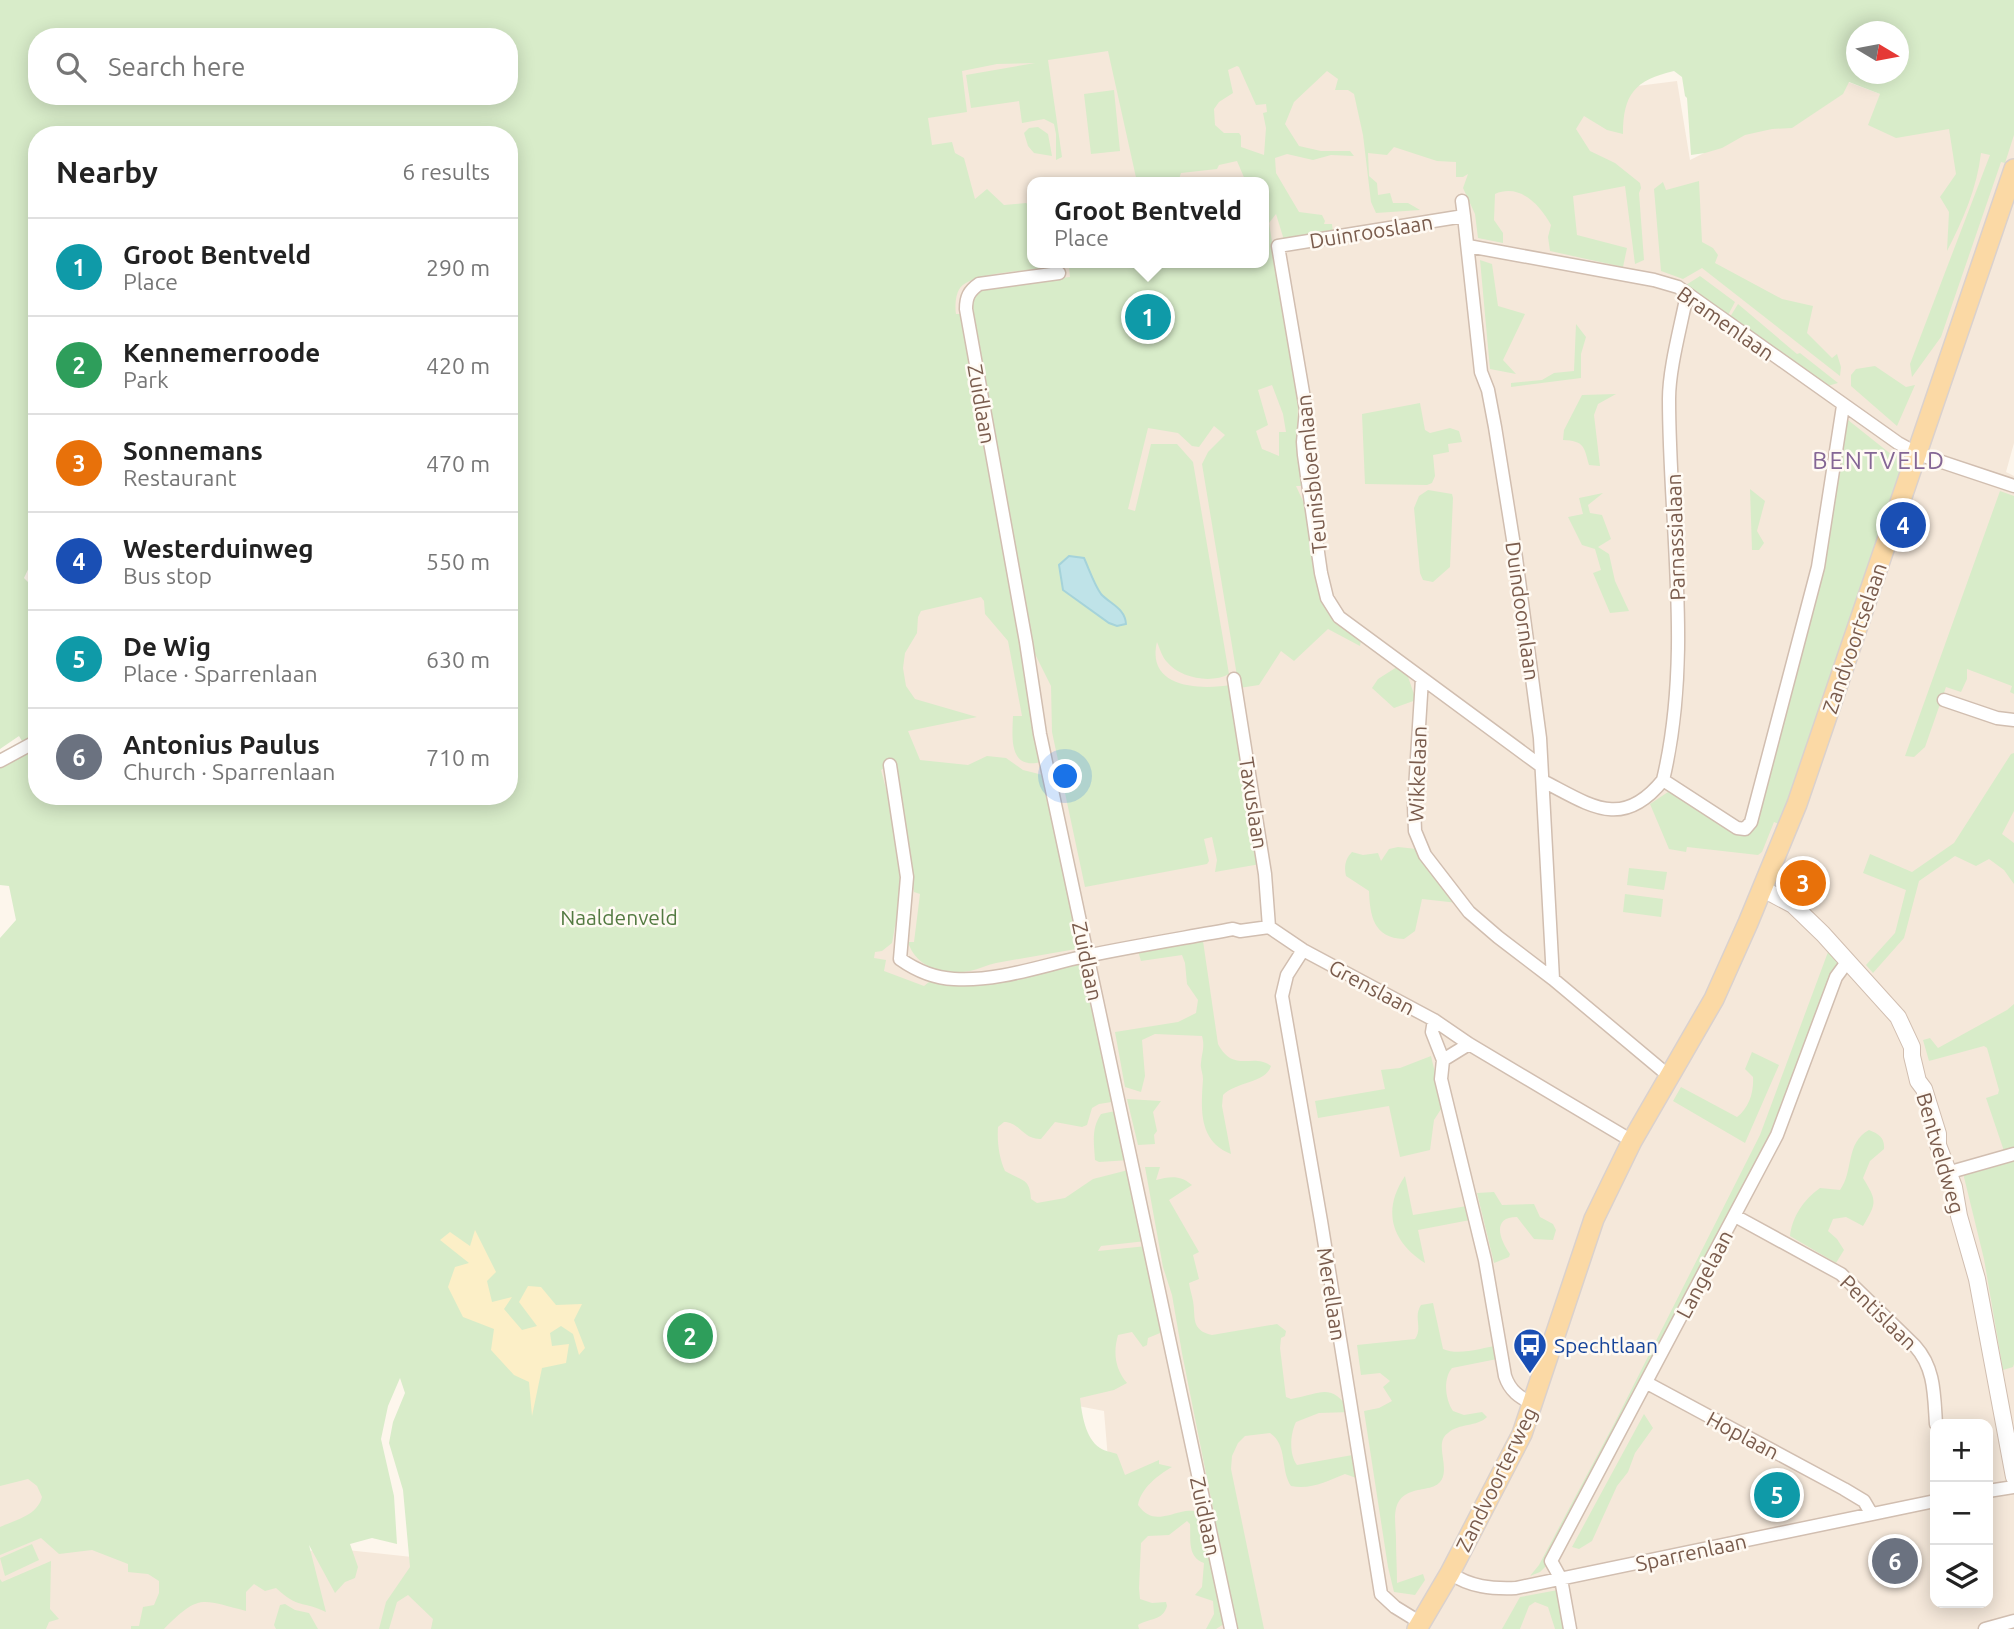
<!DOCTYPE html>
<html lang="en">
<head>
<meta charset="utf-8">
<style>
  :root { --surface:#fff; --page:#f6f6f6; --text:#222; --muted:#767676; --line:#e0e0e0; --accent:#db2777 }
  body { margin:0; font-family:Ubuntu,sans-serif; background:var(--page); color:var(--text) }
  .controls { position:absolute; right:21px; bottom:21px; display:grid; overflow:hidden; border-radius:14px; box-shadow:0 4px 18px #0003 }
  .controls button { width:63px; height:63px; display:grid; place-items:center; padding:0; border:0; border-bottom:2px solid var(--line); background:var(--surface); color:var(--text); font:35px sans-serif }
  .compass { position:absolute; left:1846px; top:21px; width:63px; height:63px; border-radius:50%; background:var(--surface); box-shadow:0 4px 18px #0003; rotate:100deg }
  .you { position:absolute; left:1066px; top:777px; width:24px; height:24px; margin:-18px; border:5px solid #fff; border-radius:50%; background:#1a73e8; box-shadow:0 0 0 10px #1a73e833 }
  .badge { display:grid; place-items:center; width:46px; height:46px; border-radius:50%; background:var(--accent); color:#fff; font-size:23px; font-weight:700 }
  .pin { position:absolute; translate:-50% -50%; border:4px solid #fff; box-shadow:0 2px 7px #0006 }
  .popup { position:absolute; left:1027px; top:177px; width:242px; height:91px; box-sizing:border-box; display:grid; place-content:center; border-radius:14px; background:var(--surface); filter:drop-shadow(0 2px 5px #0005); font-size:23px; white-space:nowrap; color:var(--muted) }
  .popup b { font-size:26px; color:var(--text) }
  .popup::after { content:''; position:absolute; left:50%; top:100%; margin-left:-14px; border:14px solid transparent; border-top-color:var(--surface) }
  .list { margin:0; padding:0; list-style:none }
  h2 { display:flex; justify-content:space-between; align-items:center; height:91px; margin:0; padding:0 28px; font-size:30px }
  h2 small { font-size:23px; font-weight:400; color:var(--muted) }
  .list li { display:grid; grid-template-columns:46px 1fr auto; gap:21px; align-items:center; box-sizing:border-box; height:98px; padding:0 28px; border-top:2px solid var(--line) }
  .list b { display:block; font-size:26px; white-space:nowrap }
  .list p { margin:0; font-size:23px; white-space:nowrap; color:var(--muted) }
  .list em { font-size:23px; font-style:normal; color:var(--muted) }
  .icon { flex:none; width:38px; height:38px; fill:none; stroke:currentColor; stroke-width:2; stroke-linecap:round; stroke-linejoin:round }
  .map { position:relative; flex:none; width:2014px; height:1629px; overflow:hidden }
  .search { position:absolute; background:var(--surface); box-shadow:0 4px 18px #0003; left:28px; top:28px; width:490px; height:77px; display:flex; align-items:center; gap:18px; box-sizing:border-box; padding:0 24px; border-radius:28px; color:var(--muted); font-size:26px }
  .panel { position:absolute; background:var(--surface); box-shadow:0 4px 18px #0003; left:28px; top:126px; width:490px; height:679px; border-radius:28px }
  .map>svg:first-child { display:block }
  .residential { fill:#f5e8da; fill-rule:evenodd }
  .green { fill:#d8ecc9; fill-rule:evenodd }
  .sand { fill:#fcefc7 }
  .water { fill:#bfe3e8; stroke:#a5d3da; stroke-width:2 }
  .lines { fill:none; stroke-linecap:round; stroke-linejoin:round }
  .minor-casing { stroke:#d1beb0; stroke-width:15 }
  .tertiary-casing { stroke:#d1beb0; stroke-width:18 }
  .primary-casing { stroke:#dad1cd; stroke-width:22 }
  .minor { stroke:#fff; stroke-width:12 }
  .tertiary { stroke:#fff; stroke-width:16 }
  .primary { stroke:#fbd9a5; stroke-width:19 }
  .labels { text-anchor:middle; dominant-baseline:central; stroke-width:5; stroke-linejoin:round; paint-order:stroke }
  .street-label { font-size:21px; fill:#7a5c4d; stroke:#fffaf3 }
  .park-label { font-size:21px; fill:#537a41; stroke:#fffaf3 }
  .transit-label { font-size:21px; fill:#164399; stroke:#fffaf3; text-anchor:start }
  .quarter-label { font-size:24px; letter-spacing:2px; fill:#846695; stroke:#fffaf3 }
</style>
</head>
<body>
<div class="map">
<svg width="2014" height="1629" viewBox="0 0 2014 1629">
  <rect width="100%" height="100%" fill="#fdf6ec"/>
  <path class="residential" d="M1135,42l470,48 72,-9 13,79 158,-78 32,12 134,-17v366l-8,29 8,4v1153h-892l-18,-218 -57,-11 -226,-486 92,-844zM1032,182h232v81h-232zM1935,1424h53v179h-53z
    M0,1407l197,162 131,-21 159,17 -21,64h-466z"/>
  <path class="green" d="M0,0h2014v135l-9,28 -4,-1 -60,175 -29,40 -2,-13 80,-209 -9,-2c-4,35 -18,67 -34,98l2,-39 -9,-15 16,-23 -7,-45 -53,9 -28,-13 12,-31 -31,-12 -6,12 -51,34 -20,1 -27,6 -23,13 -17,5 -14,2 -4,-57 -2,-2 -3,-19 -8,-6c-39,9 -51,23 -51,63l-16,-4 -23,-14 -8,13 14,22 25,12 25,20 1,5 -2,5 5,67 -9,4 -10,-78 -52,10 4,39 50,13 -4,19 -73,-16 -2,-14 3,-12c-11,-20 -31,-42 -56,-31l-1,26 9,13v10l-25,-5 -3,-24 -12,-26 5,-14 -5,3h-7v-15l-19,-1 -43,-14 -7,8 -19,-2 1,23 8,7 1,12 12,-2 3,10h15l12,7 -44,3 -5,-11 -8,-67 -9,-41 -6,-4h-13l3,-11 -11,-8 -33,31 -9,22 14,22 22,5h29l4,5 -23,-1 -18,5 -26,-6 -12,4 1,15 23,39 23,3 3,6 -1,3h8l1,8 -49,8 -8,-26 -7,9 29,179 -1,57 7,27h-8l13,28 9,60 43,66 -1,6 -32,-17 -34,32 -13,-10 -22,34 -20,3 -37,-224 6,-12 17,-17 -11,-9 -15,21 -7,-1 -14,-13 -30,-5 -20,81 7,2 16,-67h26l16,18 36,212c-18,10 -49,4 -62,-12 -5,-5 -7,-13 -10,-20 -11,46 42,48 74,43l29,179 -45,8 2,-12 -5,-23 -8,2 5,22 -2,3 -122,23 -33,-155 -1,-46 -16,-32 -64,-356 10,-10 89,-11 -1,-9c-22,1 -95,2 -109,20 -5,7 -5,20 -4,26h4l81,448c-32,8 -29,-23 -28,-46h9l-14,-75 -23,-27 -1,-13 -3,-4 -60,14 -3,6 -1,16 -12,20 -2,15 3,18 9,13 62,18 -69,14 12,29 48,5 19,-9 19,2 17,12 20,5 39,173c-29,5 -58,10 -86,15 -9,2 -17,6 -26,8 -25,5 -54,-3 -62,-29h6l6,-48 -6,-2 -7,-54 -16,-73 -10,5 11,41 11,71 -11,61 -10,8 -7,1 -1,6 12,2 -2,11 40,15 5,-4 142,-19 14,1 33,137 -19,3 -7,4 -5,17 -5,2 -27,-5 -14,17c-18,1 -21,-17 -37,-17l-6,5c-1,15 1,31 7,44 16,10 25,6 26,28l6,4 28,-5 28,-19 39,-10 14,72 -45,5 -3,5 49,-5 15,81 -2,6 -12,5 -1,7 -4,2 -11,-15 -14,3c-5,18 -3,34 9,48l-13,7 -34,8c2,16 5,40 20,50 4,3 12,4 17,6l8,21 34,-15v4l13,3c-14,8 -31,21 -34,38 13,18 26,11 43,7 6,-2 13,-1 19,-1l24,113 -8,5h-10l8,-15 -1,-13 -18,-6 7,-8 2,-24c-17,-6 -13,-24 -14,-39l-3,-3 -18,14 -21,1 -7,7 -2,45 1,11 12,4 14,-1 1,4c-4,15 -18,12 -29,19l1,4h-708l2,-10 -25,-24 -11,7 -8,27h-10l7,-27 24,-35 -7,-77 -14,-47 4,-21 12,-29 -5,-15 -12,28 -7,33 13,57 3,48 -25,-6 -22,6 8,23 -3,11 -10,4 -10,11 -26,-48 17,67c-22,-11 -28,-3 -50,-24l-11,3 -11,-7 -8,8v19c-46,-12 -47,-17 -82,18h-33v-3h8l4,-19 11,-2 5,-12v-12l-11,-7 -20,-2v-8l-36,-14 -33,4 -18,-16 -41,17v-28c15,-7 37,-11 42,-30l-5,-11 -9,-7 -28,7v-548l16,-18 -7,-34 -9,-1v-117l37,-29v57h472v-661h-472v417l-5,1 1,6 -9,19 13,13v145l-15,5 -3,-5 -19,13zM1856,32h42v42h-42zM37,37h472v59h-472zM1108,51l29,131h41l3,-9 36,-4 2,-4 18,-4 9,21h18v81h-173l-21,3 -1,-3h-37v-56l-6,-4 -22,2 -17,-16 -12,10 -11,-41 -9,-5 -3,-11 -20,3 -4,-27 39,-6 -5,-41 35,-7 38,-1 -69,12 5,33 48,-7 3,22 22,-4 10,5 2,10v26l6,-3 -14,-97zM1237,66l2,1 17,38 10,-1 1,8 -4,1 3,15 -2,27 -23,-8v-11l-2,-3h-15l-9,-8 -1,-16 5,-7 14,-9 -5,-23zM1272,385l11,29 3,18h-7v24l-17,-7 -6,-18 12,-6 -10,-35z
    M1114,90l6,61 -29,3 -7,-60z
    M1038,127l10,7 4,22 -18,-3 -6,-7 -4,-13 5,-5z
    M1699,181l3,61 11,6 5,7 -3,8 67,36 31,7 -6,27 25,25 5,-4 4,13 -1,9 -138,-108 -19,11 -22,-8 -7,-82 9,-7 3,8z
    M1480,260l12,4 6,42 27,8 -22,46 13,14 -26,-5z
    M1700,276l35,26 -8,15 -41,-32z
    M1738,304l59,50 3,-1 38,30 -14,4 -94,-70z
    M1576,324l10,13 -5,17v24l-70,9v-4l31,-3 12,-7 20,-2z
    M1875,366l31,21 9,-2 -18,41 -46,-40v-11l5,-6z
    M1616,394l-18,10 -4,11 6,51 -11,-1c-5,-19 -5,-24 -26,-25l1,-10 18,-35z
    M1420,403l5,27 5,3 20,-5 9,3 3,11 -14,2 1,8 -16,3 2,21 -3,7 -5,2 -62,-1 -3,-70z
    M1848,420l44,35 5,-4 6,13 -11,44 -113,316 -5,-2 -12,30 -4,3 -71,-8 -1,5 -17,-3 -19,-45 21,-14 76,42z
    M1750,489l15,12 -8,30 7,12 -5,7h-7z
    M1428,490l24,4 1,4 -3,69 -17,15 -10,-2 -3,-7 -6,-65 5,-12z
    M2000,491l14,5v198l-4,-2 2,-6 -45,-17v10l-6,13 -15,-5 -21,60 -11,10 -9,-1z
    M1603,493l-15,12 2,8 12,2 9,24 -13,8 11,7 6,27 14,30 -19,2 -17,-40 8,-3 -6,-21 -13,-4 -14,-28 15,-3 -4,-16z
    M1400,665l6,6 10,29 -22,8 -22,-20 6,-9z
    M2014,753v58l-12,23 12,9v41l-10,-14 -15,-11 -13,7 -21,-10 -36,25 -15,57 -31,35 -7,-8 29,-32 11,-43 -43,-17 7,-19 42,18 42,-29 57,-89z
    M1398,847l19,2 41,54 -36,-4 -7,32 -11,8c-31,-1 -34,-24 -35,-48l-23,-15c-2,-9 -1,-17 6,-24l11,3 15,-2 3,8 8,-12z
    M1629,868l38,4 -3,18 -37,-5z
    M1625,894l38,5 -2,18 -38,-5z
    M1203,941l15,103c16,30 35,8 53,22 -5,17 -36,16 -48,29l-1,11 9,48c-33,-13 -30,-45 -28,-75 0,-6 -3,-11 -2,-16 1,-11 4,-16 1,-27l-47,-2 -13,6 3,36 -4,16 -16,-5 -10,-55 63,-10 18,-9 2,-13 -11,-16 -2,-21 -3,-8 -41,6 -3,-10z
    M1828,952l11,11 -35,94 -31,71 -109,215 -117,222 -7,7 -10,4 9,-11 75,-141 146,-289z
    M2014,1004v144l-10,3 -18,-53 12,-4 1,-4 -12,-42 -3,-2 -55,15 -6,-21 7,-2 8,10 69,-38z
    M1752,1052l27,13 -34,78 -72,-42 8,-14 56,30c12,-9 17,-25 16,-40l-8,-8z
    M1431,1056l12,50 -9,14 -4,30 -30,7 -11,-51 -71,12 -3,-17 70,-12 -4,-19 19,-2z
    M1127,1099l34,2 -8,11 4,19 -3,4 1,9 -17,1z
    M1120,1110l10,50 -31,2 -4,-2c-1,-17 -4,-31 6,-46z
    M1869,1130c10,4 16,8 15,19l-14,12 -7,17c14,23 14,24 0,48l-17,-9 -13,2 -5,12 9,8 7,11 -8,13 -46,-27c2,-19 14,-37 30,-48l20,2c14,-19 5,-47 29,-60z
    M2014,1159v205l-1,3 -10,3 -19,-111 -21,-86z
    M1145,1167h15l-4,13c14,-4 25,-5 36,5l-23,15 30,52 -6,3 6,24 -10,4c1,7 3,12 4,18 3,16 -3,29 19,34l65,-11 9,7 -1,5 -4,2 -1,10 6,49 5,2c32,-6 40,-17 60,13l-32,1 -23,9c-6,12 -7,33 1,43l61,-11 4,26 -17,-6c-18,7 -34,16 -54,12 -11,-16 -3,-41 -21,-53l-25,3 -7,7 -6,13 -1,13 33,160h-27l-55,-276 -10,-58 -9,-28z
    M1405,1176l8,39 54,-9 3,14 -52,10 7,33c-34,-22 -43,-53 -20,-87z
    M1494,1192l8,13 32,-1 6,13 13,7 3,6 -3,10 -19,-1 -17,-22c-26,0 -17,23 -7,37l-1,3 -15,6 -17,-70z
    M1433,1303l10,46c16,7 39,-1 56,-4l3,13 -50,10c-9,11 -7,31 1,43l11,4 18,-3 5,5c-10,10 -28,6 -39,16 -14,10 1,31 -6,46 -5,10 -18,9 -28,12 -25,7 -18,30 -18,49 0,15 1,29 1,43l26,-9 2,6 -10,15 -21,-3 -6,-25 -24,-156 15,-3 13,-7 -9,-14 7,-6 -10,-8 -19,2 -4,-30 58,-6c8,-11 -2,-22 6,-34z
    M1644,1414l9,14 -18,25 -7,19 -11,14 -25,55 -13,8 -7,-2z
    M32,1544l7,16 -34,16 -5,-18z
    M51,1561l-1,48 9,10 -10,3 -3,7h-46v-50l2,3z
    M1558,1590l8,39h-11l-7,-22 -13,-5 -6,4 -9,23h-18l18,-32z
    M285,1604l10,6 14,3 9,16h-42l-2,-4 6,-20z"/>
  <path class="sand" d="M475,1230l21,42 -9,9 5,21 20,-5 -8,12 18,21 15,-4 -18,-24 9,-16 13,1 15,18 26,-1 -8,16 11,28 -6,7 -6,-21 -12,-8 -11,7 2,13 17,-2 -3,19 -24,5 -10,48 -3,-34 -15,-7 -23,-25 3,-21 -31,-12 -15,-30 7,-20 14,-4 -29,-23 10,-8 20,14z"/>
  <path class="water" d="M1069,556l15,2c5,11 10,26 17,36 9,10 24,14 25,30l-9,2 -8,-3 -46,-33 -4,-25z"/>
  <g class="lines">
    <g class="minor-casing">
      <path id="minor" d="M1462,201l2,15
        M1468,246l186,34 24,7 220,156 20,11 96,32
        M1059,273l-80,11c-10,7 -13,13 -13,25l60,333 14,92 191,895
        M1234,679l31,195 4,53
        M1422,679l-8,126 1,26 10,24 44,57 29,25 55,42 116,97
        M1944,700l53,18 17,2
        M0,761l35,-19
        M890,765l17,112 -7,82c17,12 33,19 54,20 44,3 89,-14 132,-23 48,-10 98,-18 147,-27l7,2 29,-4 34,23 131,70 35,24 163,97
        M1541,766l-202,-149 -12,-19 -6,-25 -17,-118 -1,-13 3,-32 -28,-164 186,-30 17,156 7,18 7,37 21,131 24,180 13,241
        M1663,780c30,-126 6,-254 6,-381 0,-31 12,-73 18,-105
        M1543,781c47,24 79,50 120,-1l74,48 8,1 6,-7 67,-255 25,-161
        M1303,950l-16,25 -5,21 39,225 60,373 14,13 26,16
        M1434,1020l-2,12 11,28 -2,19 44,181 20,116c5,15 14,21 28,28
        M1443,1060l26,-16
        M1947,1173l67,-19
        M1735,1216l106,58 74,72c20,22 19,49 21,78
        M1647,1383l197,106 20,12 7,12
        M1988,1491l26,-4
        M1450,1573c20,14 42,16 66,15l419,-87
        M1570,1629l-9,-50 -10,-18 226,-426 59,-158 11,-15
        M1985,1629l29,-8"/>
    </g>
    <g class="tertiary-casing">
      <path id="tertiary" d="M1763,889l30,16 30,29 75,83 14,30v9l6,25 6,8 14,45v11l16,42 5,29 18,63 37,198"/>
    </g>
    <g class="primary-casing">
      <path id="primary" d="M1417,1629l33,-56 72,-139 72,-215 38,-78 82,-142 34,-76 49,-119 217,-635"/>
    </g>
    <use href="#minor" class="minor"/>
    <use href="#tertiary" class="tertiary"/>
    <use href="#primary" class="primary"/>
  </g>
  <defs>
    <g id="bus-pin" transform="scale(1.75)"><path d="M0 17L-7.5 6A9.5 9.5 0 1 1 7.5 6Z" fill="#1a4fb4" stroke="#fffaf3"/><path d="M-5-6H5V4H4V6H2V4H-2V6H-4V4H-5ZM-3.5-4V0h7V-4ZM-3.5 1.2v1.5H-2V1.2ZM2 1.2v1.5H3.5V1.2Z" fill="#fff"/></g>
  </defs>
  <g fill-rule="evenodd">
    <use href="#bus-pin" x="1530" y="1345"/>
  </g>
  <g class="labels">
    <g class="street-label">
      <text transform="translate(1371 231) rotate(-9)">Duinrooslaan</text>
      <text transform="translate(1726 323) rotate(35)">Bramenlaan</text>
      <text transform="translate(982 404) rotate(80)">Zuidlaan</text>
      <text transform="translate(1311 474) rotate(-96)">Teunisbloemlaan</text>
      <text transform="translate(1675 537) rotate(-92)">Parnassialaan</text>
      <text transform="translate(1523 611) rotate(82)">Duindoornlaan</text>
      <text transform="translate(1854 638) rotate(-71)">Zandvoortselaan</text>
      <text transform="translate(1417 774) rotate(-88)">Wikkelaan</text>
      <text transform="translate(1254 803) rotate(81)">Taxuslaan</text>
      <text transform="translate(1088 961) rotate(78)">Zuidlaan</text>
      <text transform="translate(1372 987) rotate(28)">Grenslaan</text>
      <text transform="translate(1941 1153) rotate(74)">Bentveldweg</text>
      <text transform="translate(1704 1274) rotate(-62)">Langelaan</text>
      <text transform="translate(1332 1294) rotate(81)">Merellaan</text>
      <text transform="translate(1879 1312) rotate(44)">Pentislaan</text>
      <text transform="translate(1743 1435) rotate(28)">Hoplaan</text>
      <text transform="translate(1496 1479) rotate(-64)">Zandvoorterweg</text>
      <text transform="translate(1206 1516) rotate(78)">Zuidlaan</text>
      <text transform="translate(1691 1552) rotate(-12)">Sparrenlaan</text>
    </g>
    <g class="park-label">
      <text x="619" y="917">Naaldenveld</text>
    </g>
    <g class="transit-label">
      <text x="1554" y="1345">Spechtlaan</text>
    </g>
    <g class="quarter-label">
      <text x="1879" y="460">BENTVELD</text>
    </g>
  </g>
</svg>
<div class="controls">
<button>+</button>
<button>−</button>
<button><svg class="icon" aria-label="layers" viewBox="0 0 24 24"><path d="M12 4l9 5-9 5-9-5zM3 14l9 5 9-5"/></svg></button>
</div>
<svg class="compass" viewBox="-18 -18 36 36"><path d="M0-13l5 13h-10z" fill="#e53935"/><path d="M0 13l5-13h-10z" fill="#767676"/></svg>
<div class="you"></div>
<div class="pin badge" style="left:1148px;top:317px;background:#0f9aa8">1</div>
<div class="popup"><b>Groot Bentveld</b>Place</div>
<div class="pin badge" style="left:690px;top:1336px;background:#2e9e5b">2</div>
<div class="pin badge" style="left:1803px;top:883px;background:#e8710a">3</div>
<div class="pin badge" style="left:1903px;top:525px;background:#1a4fb4">4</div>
<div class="pin badge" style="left:1777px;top:1495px;background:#0f9aa8">5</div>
<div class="pin badge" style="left:1895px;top:1561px;background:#6b7280">6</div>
<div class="search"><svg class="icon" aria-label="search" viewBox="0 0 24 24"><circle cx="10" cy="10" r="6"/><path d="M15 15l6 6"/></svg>Search here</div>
<section class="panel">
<h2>Nearby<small>6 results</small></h2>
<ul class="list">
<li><span class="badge" style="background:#0f9aa8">1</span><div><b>Groot Bentveld</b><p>Place</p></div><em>290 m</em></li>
<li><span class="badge" style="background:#2e9e5b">2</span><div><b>Kennemerroode</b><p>Park</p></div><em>420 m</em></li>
<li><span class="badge" style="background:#e8710a">3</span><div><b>Sonnemans</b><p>Restaurant</p></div><em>470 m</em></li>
<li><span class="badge" style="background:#1a4fb4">4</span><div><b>Westerduinweg</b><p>Bus stop</p></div><em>550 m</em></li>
<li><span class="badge" style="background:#0f9aa8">5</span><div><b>De Wig</b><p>Place · Sparrenlaan</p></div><em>630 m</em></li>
<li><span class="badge" style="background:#6b7280">6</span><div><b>Antonius Paulus</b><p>Church · Sparrenlaan</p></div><em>710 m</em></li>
</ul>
</section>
</div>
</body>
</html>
